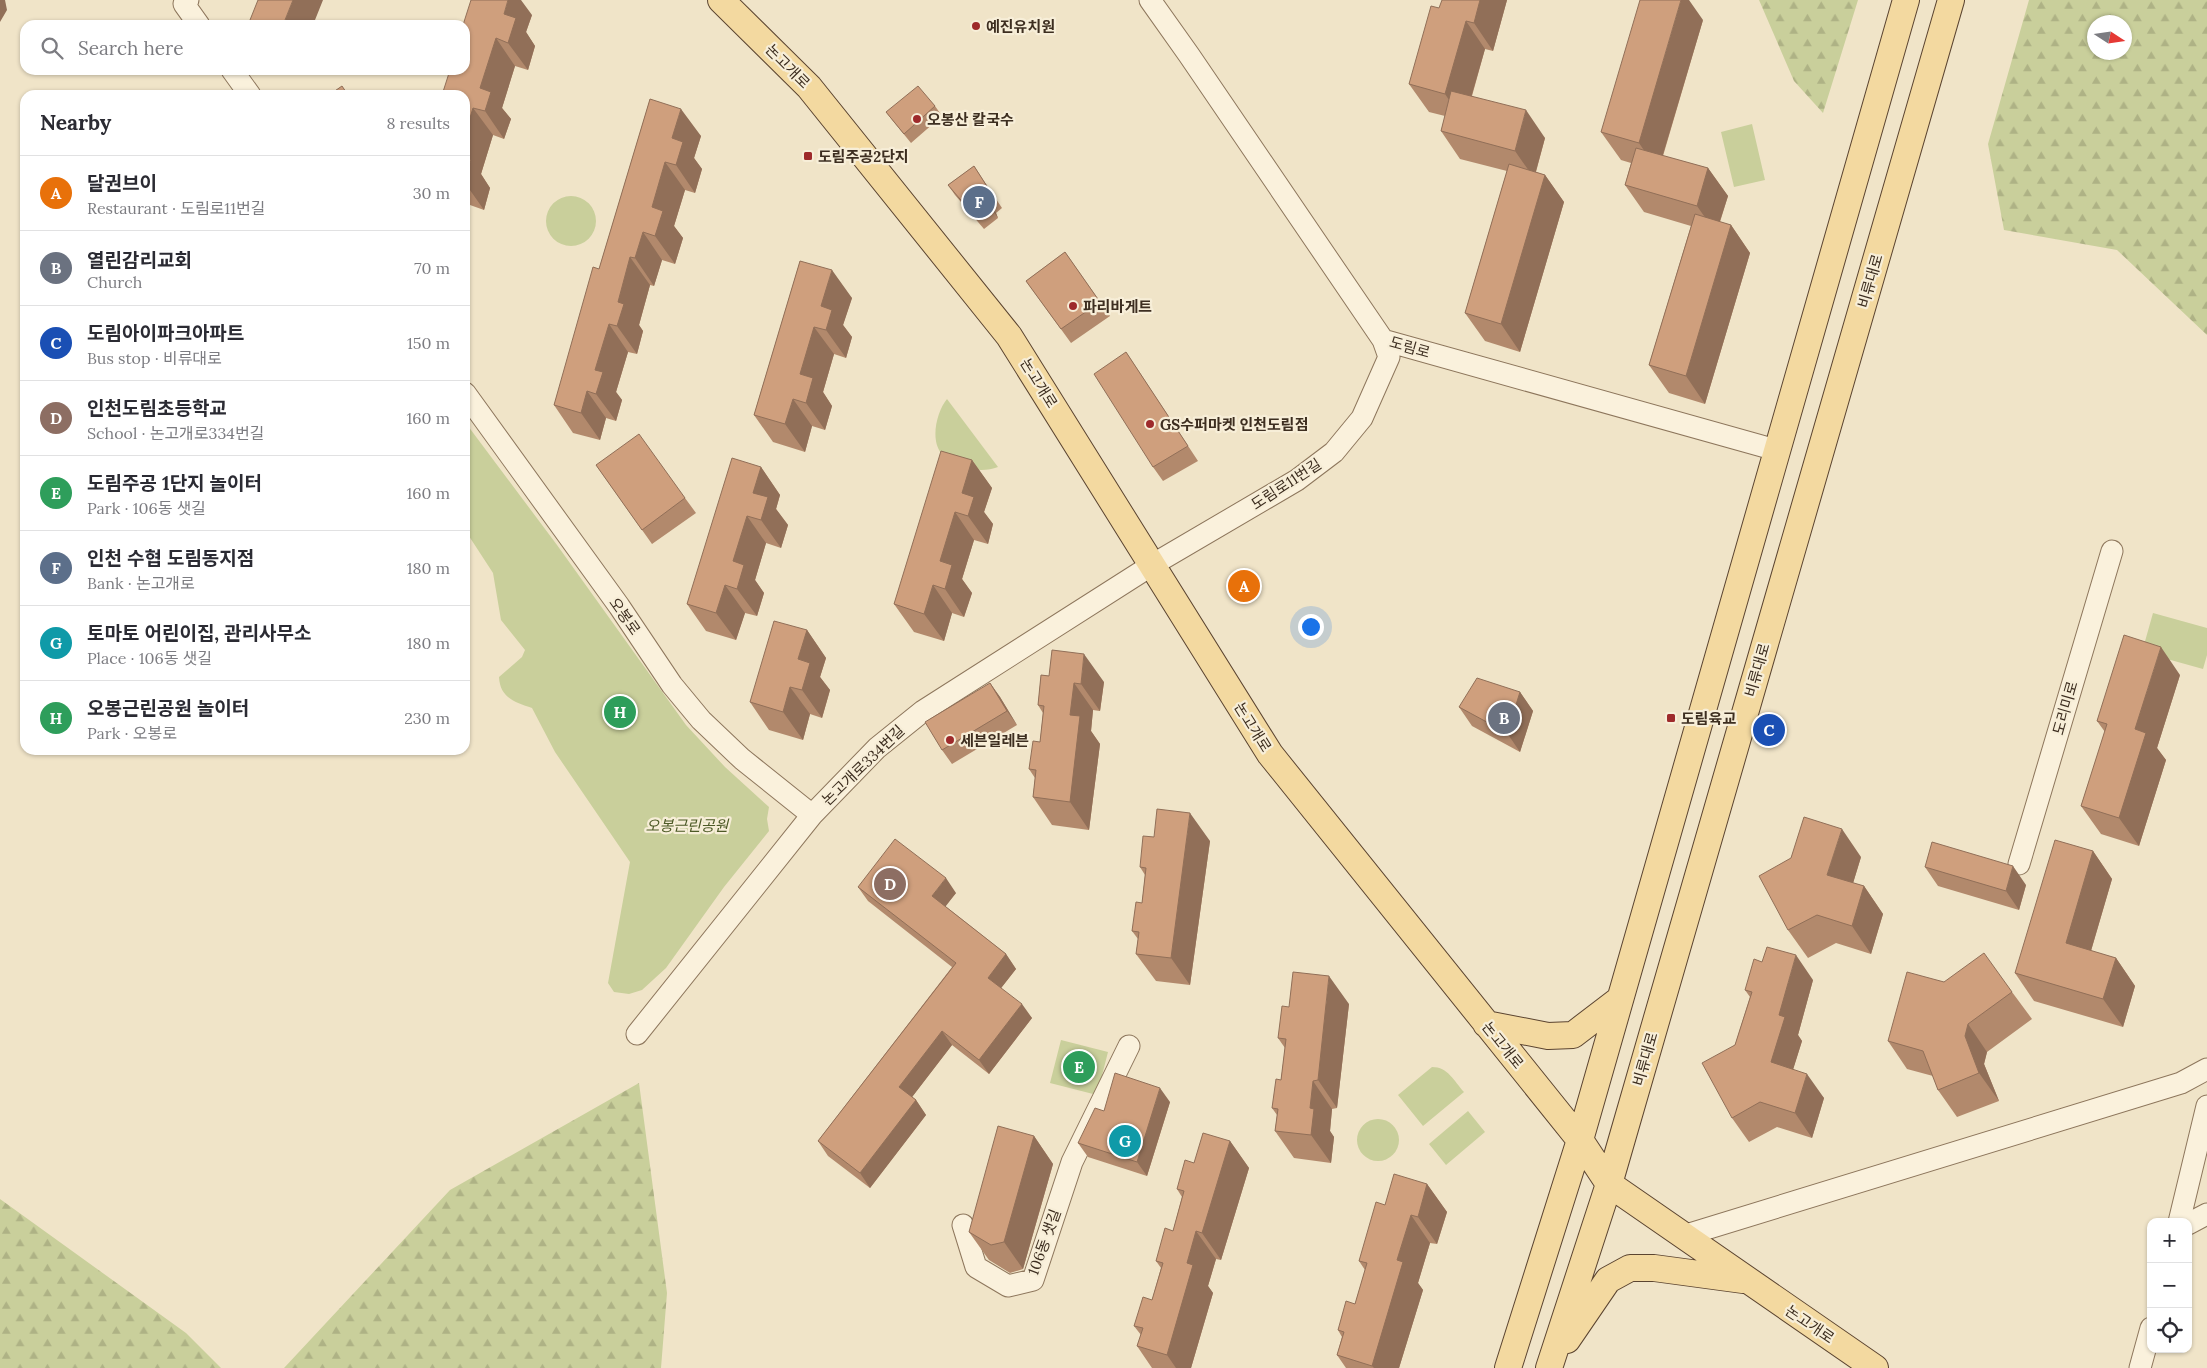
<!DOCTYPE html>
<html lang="en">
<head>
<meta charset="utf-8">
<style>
  :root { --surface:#fff; --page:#f2f2f3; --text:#2b2b33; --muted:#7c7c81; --line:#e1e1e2; --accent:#b45309 }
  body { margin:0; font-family:Lora,"Noto Sans KR",serif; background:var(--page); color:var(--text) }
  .controls { position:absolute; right:15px; bottom:15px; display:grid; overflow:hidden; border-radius:10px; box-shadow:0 1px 4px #0004 }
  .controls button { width:45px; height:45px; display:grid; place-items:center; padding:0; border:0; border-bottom:1px solid var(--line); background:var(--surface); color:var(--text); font:25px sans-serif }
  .compass { position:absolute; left:2087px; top:15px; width:45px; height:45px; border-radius:50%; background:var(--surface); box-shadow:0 1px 4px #0004; rotate:102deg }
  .you { position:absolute; left:1310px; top:626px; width:18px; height:18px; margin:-12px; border:4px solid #fff; border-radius:50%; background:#1a73e8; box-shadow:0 0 0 8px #1a73e833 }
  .badge { display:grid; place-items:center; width:32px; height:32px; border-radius:50%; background:var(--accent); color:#fff; font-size:16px; font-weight:700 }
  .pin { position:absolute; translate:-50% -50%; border:2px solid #fff; box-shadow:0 1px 5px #0006 }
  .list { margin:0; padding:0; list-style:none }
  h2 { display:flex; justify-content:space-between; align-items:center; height:65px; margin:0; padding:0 20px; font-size:21px }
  h2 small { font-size:16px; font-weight:400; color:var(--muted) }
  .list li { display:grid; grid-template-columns:32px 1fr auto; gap:15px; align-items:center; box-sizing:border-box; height:75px; padding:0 20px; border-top:1px solid var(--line) }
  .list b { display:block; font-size:19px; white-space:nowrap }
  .list p { margin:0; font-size:16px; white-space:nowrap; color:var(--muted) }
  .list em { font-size:16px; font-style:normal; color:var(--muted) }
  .icon { flex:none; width:28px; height:28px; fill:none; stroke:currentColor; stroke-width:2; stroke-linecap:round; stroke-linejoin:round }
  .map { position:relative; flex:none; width:2207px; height:1368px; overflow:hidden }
  .search { position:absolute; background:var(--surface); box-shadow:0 1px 4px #0004; left:20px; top:20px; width:450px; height:55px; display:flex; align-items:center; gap:12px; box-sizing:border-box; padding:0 18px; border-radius:15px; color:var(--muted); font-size:19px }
  .panel { position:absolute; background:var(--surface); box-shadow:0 1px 4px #0004; left:20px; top:90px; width:450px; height:665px; border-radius:15px }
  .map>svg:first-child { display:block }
  .green { fill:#c9cf9b }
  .forest { fill:url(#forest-firs); fill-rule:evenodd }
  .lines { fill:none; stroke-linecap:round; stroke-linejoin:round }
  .minor-casing { stroke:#8d765c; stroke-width:23 }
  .major-casing { stroke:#5b4430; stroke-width:28 }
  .minor { stroke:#faf1dc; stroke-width:21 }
  .major { stroke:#f3d9a0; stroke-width:26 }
  .wall { fill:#b2896c }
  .shaded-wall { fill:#916f58 }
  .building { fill:#cf9f7d; stroke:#916f58 }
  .poi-dot { fill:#9e2a2b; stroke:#f7eed8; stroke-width:2 }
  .labels { text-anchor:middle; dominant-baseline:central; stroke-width:4.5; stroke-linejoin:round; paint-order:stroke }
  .poi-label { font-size:15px; font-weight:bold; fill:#3d2e20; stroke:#f7eed8; text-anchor:start }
  .street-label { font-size:15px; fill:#3d2e20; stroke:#f7eed8 }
  .park-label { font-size:15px; font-style:italic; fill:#4d5a26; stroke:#f7eed8 }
</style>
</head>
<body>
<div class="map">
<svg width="2207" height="1368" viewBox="0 0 2207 1368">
  <defs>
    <pattern id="forest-firs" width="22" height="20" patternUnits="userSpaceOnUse" patternTransform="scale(1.25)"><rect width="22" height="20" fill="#c9cf9b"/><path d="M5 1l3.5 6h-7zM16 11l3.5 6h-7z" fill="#aeb285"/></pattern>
  </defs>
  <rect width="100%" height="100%" fill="#f0e4c8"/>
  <path class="green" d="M1752,124l13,56 -31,7 -13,-55z
    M546 221a25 25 0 1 1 50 0a25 25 0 1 1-50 0Z
    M947,399l51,68c-18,7 -44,1 -57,-14 -11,-14 -4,-42 6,-54z
    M465,422l92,123 129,180 39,42 44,40 -2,12 2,12 -45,56 -58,81 -24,22 -13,4 -15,-2 -6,-9 22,-121 -75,-110 -23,-44c-17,-6 -32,-10 -33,-31l23,-20 3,-7 -24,-30 -8,-47 -28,-43z
    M2153,613l54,15v27l-4,14 -61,-17z
    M1061,1040l47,12 -11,43 -47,-12z
    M1432,1067c16,0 22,14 32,25l-41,34 -25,-31z
    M1468,1111l17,21 -39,33 -17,-21z
    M1357 1140a21 21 0 1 1 42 0a21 21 0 1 1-42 0Z"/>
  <path class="forest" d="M1759,0h99l-35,113 -29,-32z
    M2029,0h178v335l-90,-85 -113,-20 -16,-86zM2124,22v30h-30v-30z
    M639,1083l28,210 -6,75h-377l166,-178z
    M0,1199l186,134 35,35h-221z"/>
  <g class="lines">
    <g class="minor-casing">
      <path id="minor" d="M188,0l-4,4 15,21
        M232,70l18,25
        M1383,340l393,110
        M465,393l154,213 53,79 29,35 41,39 70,56
        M2019,864l93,-313
        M637,1034l175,-219 65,-67 46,-37 229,-146 145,-85 37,-28 28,-34 27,-61 -6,-17 -194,-285 -39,-55
        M2179,1222l28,-116
        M2188,1224l19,-10
        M963,1225l13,42 32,19 25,-6 39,-118 57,-116
        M1683,1236l498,-153 26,-14
        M2140,1368l11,-40"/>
    </g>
    <g class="major-casing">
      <path id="major" d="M721,0l88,87 200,249 261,418 310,386 29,44 266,184
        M1486,1024l62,12 25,-1 47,-36
        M1567,1340l41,-60 22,-12h24l89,12
        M1508,1368l72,-228 326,-1140
        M1549,1368l60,-184 342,-1184"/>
    </g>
    <use href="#minor" class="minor"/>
    <use href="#major" class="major"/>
  </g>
  <path class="wall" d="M1507,0l-14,51 -8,-2 -13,47 73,42 -9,34 9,3 19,27 -44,150 -35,-11 -20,-28 42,-142 -47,-12 -19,-28 4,-15 -16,-4 -20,-28 30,-76z
    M532,15l-6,17 9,14 -7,24 -13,-4 -13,42 9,11 -7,20 -11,-4 -12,39 9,14 -6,22 -14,-5 -5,17v-197z
    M1703,20l-40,136 45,12 20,28 -8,26 11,3 19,28 -45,151 -36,-11 -20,-28 42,-139 -47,-14 -19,-27 6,-22 -10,-3 -20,-28z
    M650,99l51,37 -7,22 8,11 -7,24 -10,-3 -11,36 9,12 -8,26 -13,-4 -8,26 -4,-1 -11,40 4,6 -6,23 -9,-2 -12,40 6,8 -6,21 -10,-3 -6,22 -27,-7 -19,-28 45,-136z
    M935,106l7,10 -31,27 -18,-22 -7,-9z
    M974,166l28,42 -6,5 2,5 -14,11 -29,-34 -7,-10z
    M1065,252l45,64 -39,27 -45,-62z
    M800,261l52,37 -9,27 9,12 -6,21 -12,-4 -11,38 9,14 -7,24 -13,-4 -7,26 -32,-10 -19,-27z
    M1126,352l72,109 -35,20 -10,-14z
    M972,460l20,28 -8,24 9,12 -5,20 -14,-4 -12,39 10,14 -8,24 -12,-4 -8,28 -30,-9 -20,-28z
    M596,465l89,33 11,15 -44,31z
    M761,467l19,28 -4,14 12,16 -7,23 -15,-5 -11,37 9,13 -7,23 -12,-3 -9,27 -30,-9 -19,-27z
    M807,630l19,28 -6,19 10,13 -8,28 -12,-4 -7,26 -34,-10 -19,-28z
    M1041,675l63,7 -4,29 -7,-1 -2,21 9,13 -11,86 -37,-5 -19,-28 2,-19 -6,-9 11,-27 3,-29 -5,-8z
    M2180,675l-23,73 9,12 -27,86 -38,-12 -20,-28 24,-74 -8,-11z
    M990,683l10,14 17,28 -65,39 -10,-14z
    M1520,692l13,19 -13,41 -48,-26 -13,-19z
    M1154,837l56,4 -20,144 -34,-4 -20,-27 2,-15 -6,-8 10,-28 3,-28 -5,-8z
    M2093,851l19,28 -21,72 25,7 19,28 -12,41 -89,-26 -19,-28z
    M1861,857l-8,26 11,3 19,28 -12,40 -35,-11 -28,15 -20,-28z
    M1925,867l101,18 -7,25 -81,-24z
    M858,887l98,6 -11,13 61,48 10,15 -15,19 31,30 -43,56 -37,-29 -40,52 4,3 10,15 -56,73 -42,-32 -10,-15 134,-174 -84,-66z
    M1813,980l-15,55 4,6 -9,28 31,29 -12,40 -35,-11 -28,15 -17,-24 3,-73 15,-48 -5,-7z
    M1944,982l68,10 20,27 -45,33 -3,12 15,37 -42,16 -19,-27 -5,-14 -26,-7 -19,-28z
    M1349,1004l-12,104 -5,1 -2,22 4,6 -3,26 -37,-5 -19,-27 2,-16 -5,-7 9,-28 4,-32 -7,-10 11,-31z
    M1170,1102l-23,74 -59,-19 -10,-14 26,-32z
    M1034,1136l19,28 -30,105 -13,4 -21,-13 -20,-28z
    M1230,1141l19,27 -28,92 -5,-1 -8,27 5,7 -22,75h-39l-15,-22 4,-11 -7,-9 18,-26 9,-32 -5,-7 17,-30 9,-34 -5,-8 17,-26z
    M1427,1184l20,28 -10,32 -7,-1 -12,40 5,7 -24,78h-53l-9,-13 5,-18 -4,-7 17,-26 10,-34 -6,-9 26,-56z"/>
  <path class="shaded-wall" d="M0,0h5l2,10 -7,12z
    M293,0h30l-10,25h-30z
    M508,0h13l11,15 -6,17 9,14 -7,24 -20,-27 -4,-29z
    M1480,0h27l-14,51 -19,-28z
    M1681,0h8l14,20 -45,151 -19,-28z
    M1466,21l19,28 -21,73 -19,-28z
    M496,38l19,28 -13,42 9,11 -7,20 -19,-28 -5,-23z
    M473,108l20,27 -12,39 9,14 -6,22 -19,-27v-49z
    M681,109l20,27 -7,22 8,11 -7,24 -19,-28 -4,-27z
    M1526,110l19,28 -11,40 -19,-27z
    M665,162l20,28 -11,36 9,12 -8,26 -20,-28 -3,-29z
    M1708,168l20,28 -12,37 -19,-27z
    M1545,175l19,27 -44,150 -19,-28z
    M465,198l5,7 -5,17z
    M989,203l7,10 2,5 -7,-10z
    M1731,225l19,28 -45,151 -19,-28z
    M643,232l19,28 -8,26 -19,-28z
    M630,257l20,28 -11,40 4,6 -6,23 -20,-28 1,-24z
    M832,270l20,28 -9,27 9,12 -6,21 -20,-28 -5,-24z
    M609,324l19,28 -12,40 6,8 -6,21 -20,-27 -1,-24z
    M814,327l20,27 -11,38 9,14 -7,24 -19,-27 -6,-29z
    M587,391l19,27 -6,22 -19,-27z
    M793,399l19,27 -7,26 -20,-28z
    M972,460l20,28 -8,24 9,12 -5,20 -20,-28 -6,-23z
    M761,467l19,28 -4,14 12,16 -7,23 -20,-28 -8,-27z
    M955,512l19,28 -12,39 10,14 -8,24 -19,-28 -5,-28z
    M747,516l19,27 -11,37 9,13 -7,23 -20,-27 -4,-28z
    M725,585l20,28 -9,27 -20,-27z
    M933,585l19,28 -8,28 -20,-27z
    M807,630l19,28 -6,19 10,13 -8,28 -20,-28 -4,-31z
    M2161,647l19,28 -23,73 9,12 -27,86 -20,-28 16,-89z
    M1084,654l20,28 -4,29 -19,-27z
    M990,683l10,14 17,28 -10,-14z
    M1074,683l19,27 -2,21 9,13 -11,86 -19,-28v-87z
    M790,687l20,27 -7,26 -20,-28z
    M1520,692l13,19 -13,41 -13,-19z
    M1190,813l20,28 -20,144 -19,-27z
    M1842,829l19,28 -14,46 -20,-28z
    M2093,851l19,28 -27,92 -19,-28z
    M2013,866l13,19 -7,25 -13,-19z
    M946,878l10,15 -14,18 -10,-15z
    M1864,886l19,28 -12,40 -19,-28z
    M1006,954l10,15 -18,23 -10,-14z
    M1796,955l17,25 -15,55 4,6 -14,45 -17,-24 8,-47z
    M2116,958l19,28 -12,41 -20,-28z
    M1329,976l20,28 -12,104 -19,-28z
    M1022,1004l10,14 -43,56 -10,-14z
    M1968,1024l19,28 -3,12 15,37 -20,-28 -14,-37z
    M942,1031l10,14 -43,56 -10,-14z
    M1807,1074l17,24 -12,40 -17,-25z
    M1313,1081l19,28 -2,22 4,6 -3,26 -20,-28 -1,-27z
    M1160,1088l10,14 -23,74 -10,-14z
    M916,1100l10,15 -56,73 -10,-15z
    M1034,1136l19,28 -30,105 -19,-27z
    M1230,1141l19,27 -28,92 -19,-27z
    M1427,1184l20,28 -10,32 -19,-27z
    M1411,1215l19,28 -12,40 5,7 -24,78h-25l-2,-2 25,-106z
    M1196,1231l20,28 -8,27 5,7 -22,75h-15l-9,-13 20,-92z"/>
  <path class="building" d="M258,0h35l-10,25h-35z
    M471,0h37l-4,14 12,4 -8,25 -12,-5 -16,50 11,4 -6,19 -12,-3 -8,26v-39h-23l8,-25h15v-45h-2z
    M1442,0h38l-6,23 -8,-2 -21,73 -36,-10 22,-78 8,2z
    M1640,0h41l-42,143 -38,-11z
    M342,86l6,9h-19z
    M918,86l17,20 -31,28 -18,-22z
    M1451,91l75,19 -11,41 -74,-20z
    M650,99l31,10 -9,29 11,4 -7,23 -11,-3 -13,45 11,4 -8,25 -12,-4 -8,26 -5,-1 -12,45 6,2 -7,22 -8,-2 -14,46 8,2 -7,22 -9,-3 -6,22 -27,-8 39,-138 6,2z
    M1636,148l72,20 -11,38 -72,-21z
    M465,158l6,2 -6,20z
    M1509,164l36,11 -44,149 -36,-11z
    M974,166l21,33 -6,4 2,5 -14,11 -29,-34z
    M1695,214l36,11 -45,151 -37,-11z
    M1065,252l35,50 -39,27 -35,-48z
    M800,261l32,9 -11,36 11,4 -6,20 -12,-3 -14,47 13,4 -7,25 -13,-4 -8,25 -31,-9z
    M1126,352l62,94 -35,21 -59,-93z
    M639,434l46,64 -43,32 -46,-65z
    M941,451l31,9 -10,33 12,4 -6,19 -13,-4 -15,49 12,4 -7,24 -12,-4 -9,29 -30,-10z
    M732,458l29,9 -8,26 15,4 -7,23 -14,-4 -14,45 11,4 -7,24 -12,-4 -9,28 -29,-9z
    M774,621l33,9 -9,29 12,4 -8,27 -12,-3 -7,25 -33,-10z
    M2124,635l37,12 -26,82 11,4 -27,85 -38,-12 26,-82 -10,-3z
    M1052,650l32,4 -3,30 -7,-1 -4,32 10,1 -10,86 -37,-5 3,-27 -7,-1 4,-28 7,1 4,-36 -6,-1 3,-30 8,1z
    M1477,678l43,14 -13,41 -48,-26z
    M990,683l17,28 -65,39 -17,-28z
    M1157,809l33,4 -19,145 -35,-4 3,-22 -7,-1 4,-29 6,1 4,-35 -6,-1 3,-31 11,1z
    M1804,817l38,12 -15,46 37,11 -12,40 -35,-11 -29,15 -29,-54 32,-18z
    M895,839l51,39 -14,18 74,58 -18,24 34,26 -43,56 -37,-29 -43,56 17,13 -56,73 -42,-32 138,-178 -98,-76z
    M2055,840l38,11 -27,92 50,15 -13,41 -88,-26z
    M1932,842l81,24 -7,25 -81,-24z
    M1767,947l29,8 -17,60 6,2 -14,45 36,12 -12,39 -35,-11 -28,16 -30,-55 33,-18 17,-53 -7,-2 9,-31 8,3z
    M1984,953l28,39 -44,32 -3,12 14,37 -41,17 -15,-39 -35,-10 19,-69 37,10z
    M1293,972l36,4 -11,104 -5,1 -3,27 4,1 -3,26 -36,-4 3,-22 -6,-1 4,-29 5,1 5,-41 -8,-1 4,-32 7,1z
    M1115,1073l45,15 -23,74 -59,-19 17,-35 9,3z
    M998,1126l36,10 -30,106 -13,3 -22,-13z
    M1203,1133l27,8 -28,92 -6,-2 -9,32 6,2 -26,90 -30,-9 6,-18 -9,-2 9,-29 9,3 11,-37 -7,-2 9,-33 8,3 11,-40 -7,-2 8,-29 9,3z
    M1394,1174l33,10 -9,33 -7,-2 -14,45 6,2 -31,104 -35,-11 7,-23 -6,-2 8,-29 9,3 12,-41 -8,-2 17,-59 9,3z"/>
  <g class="poi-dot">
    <circle cx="976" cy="26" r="5"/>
    <circle cx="917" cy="119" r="5"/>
    <rect x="803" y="151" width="10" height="10" rx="2.5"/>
    <circle cx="1073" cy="306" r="5"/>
    <circle cx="1150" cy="424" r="5"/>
    <rect x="1666" y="713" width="10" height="10" rx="2.5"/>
    <circle cx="950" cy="740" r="5"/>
  </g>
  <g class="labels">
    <g class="poi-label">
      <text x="986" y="26">예진유치원</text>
      <text x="927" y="119">오봉산 칼국수</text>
      <text x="818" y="156">도림주공2단지</text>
      <text x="1083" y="306">파리바게트</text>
      <text x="1160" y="424">GS수퍼마켓 인천도림점</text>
      <text x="1681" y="718">도림육교</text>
      <text x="960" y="740">세븐일레븐</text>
    </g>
    <g class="street-label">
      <text transform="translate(788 66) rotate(45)">논고개로</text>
      <text transform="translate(1870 281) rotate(-74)">비류대로</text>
      <text transform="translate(1410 347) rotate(16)">도림로</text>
      <text transform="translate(1039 383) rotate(58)">논고개로</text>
      <text transform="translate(1286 484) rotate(-33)">도림로11번길</text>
      <text transform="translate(625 616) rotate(55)">오봉로</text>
      <text transform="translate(1757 670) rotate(-74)">비류대로</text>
      <text transform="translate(2065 708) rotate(-74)">도리미로</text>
      <text transform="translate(1253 727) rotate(58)">논고개로</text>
      <text transform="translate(863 765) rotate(-44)">논고개로334번길</text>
      <text transform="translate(1503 1045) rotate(51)">논고개로</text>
      <text transform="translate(1645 1059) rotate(-74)">비류대로</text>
      <text transform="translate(1044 1242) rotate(-70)">106동 샛길</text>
      <text transform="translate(1810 1324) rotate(34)">논고개로</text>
    </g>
    <g class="park-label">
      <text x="687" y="825">오봉근린공원</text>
    </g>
  </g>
</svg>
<div class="controls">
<button>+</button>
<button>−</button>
<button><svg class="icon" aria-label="locate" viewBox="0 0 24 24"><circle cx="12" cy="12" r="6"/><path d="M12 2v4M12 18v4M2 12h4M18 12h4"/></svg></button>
</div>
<svg class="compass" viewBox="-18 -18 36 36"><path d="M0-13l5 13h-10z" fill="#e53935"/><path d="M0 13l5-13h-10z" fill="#7c7c81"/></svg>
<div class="you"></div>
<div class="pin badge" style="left:1244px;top:586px;background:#e8710a">A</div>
<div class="pin badge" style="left:1504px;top:718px;background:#6b7280">B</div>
<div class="pin badge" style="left:1769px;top:730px;background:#1a4fb4">C</div>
<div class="pin badge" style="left:890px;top:884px;background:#8d6e63">D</div>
<div class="pin badge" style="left:1079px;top:1067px;background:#2e9e5b">E</div>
<div class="pin badge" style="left:979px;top:202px;background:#5c6f8a">F</div>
<div class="pin badge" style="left:1125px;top:1141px;background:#0f9aa8">G</div>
<div class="pin badge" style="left:620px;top:712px;background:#2e9e5b">H</div>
<div class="search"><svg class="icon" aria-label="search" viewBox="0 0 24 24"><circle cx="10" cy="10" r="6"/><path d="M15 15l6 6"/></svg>Search here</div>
<section class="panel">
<h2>Nearby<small>8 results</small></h2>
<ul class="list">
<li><span class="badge" style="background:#e8710a">A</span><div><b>달권브이</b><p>Restaurant · 도림로11번길</p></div><em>30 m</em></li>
<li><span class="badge" style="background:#6b7280">B</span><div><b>열린감리교회</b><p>Church</p></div><em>70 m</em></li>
<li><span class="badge" style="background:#1a4fb4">C</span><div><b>도림아이파크아파트</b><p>Bus stop · 비류대로</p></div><em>150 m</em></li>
<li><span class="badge" style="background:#8d6e63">D</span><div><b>인천도림초등학교</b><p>School · 논고개로334번길</p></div><em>160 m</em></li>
<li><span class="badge" style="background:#2e9e5b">E</span><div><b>도림주공 1단지 놀이터</b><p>Park · 106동 샛길</p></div><em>160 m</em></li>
<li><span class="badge" style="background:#5c6f8a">F</span><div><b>인천 수협 도림동지점</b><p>Bank · 논고개로</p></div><em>180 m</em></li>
<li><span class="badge" style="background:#0f9aa8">G</span><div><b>토마토 어린이집, 관리사무소</b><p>Place · 106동 샛길</p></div><em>180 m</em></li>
<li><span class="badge" style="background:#2e9e5b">H</span><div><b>오봉근린공원 놀이터</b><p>Park · 오봉로</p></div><em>230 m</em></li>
</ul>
</section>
</div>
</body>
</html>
